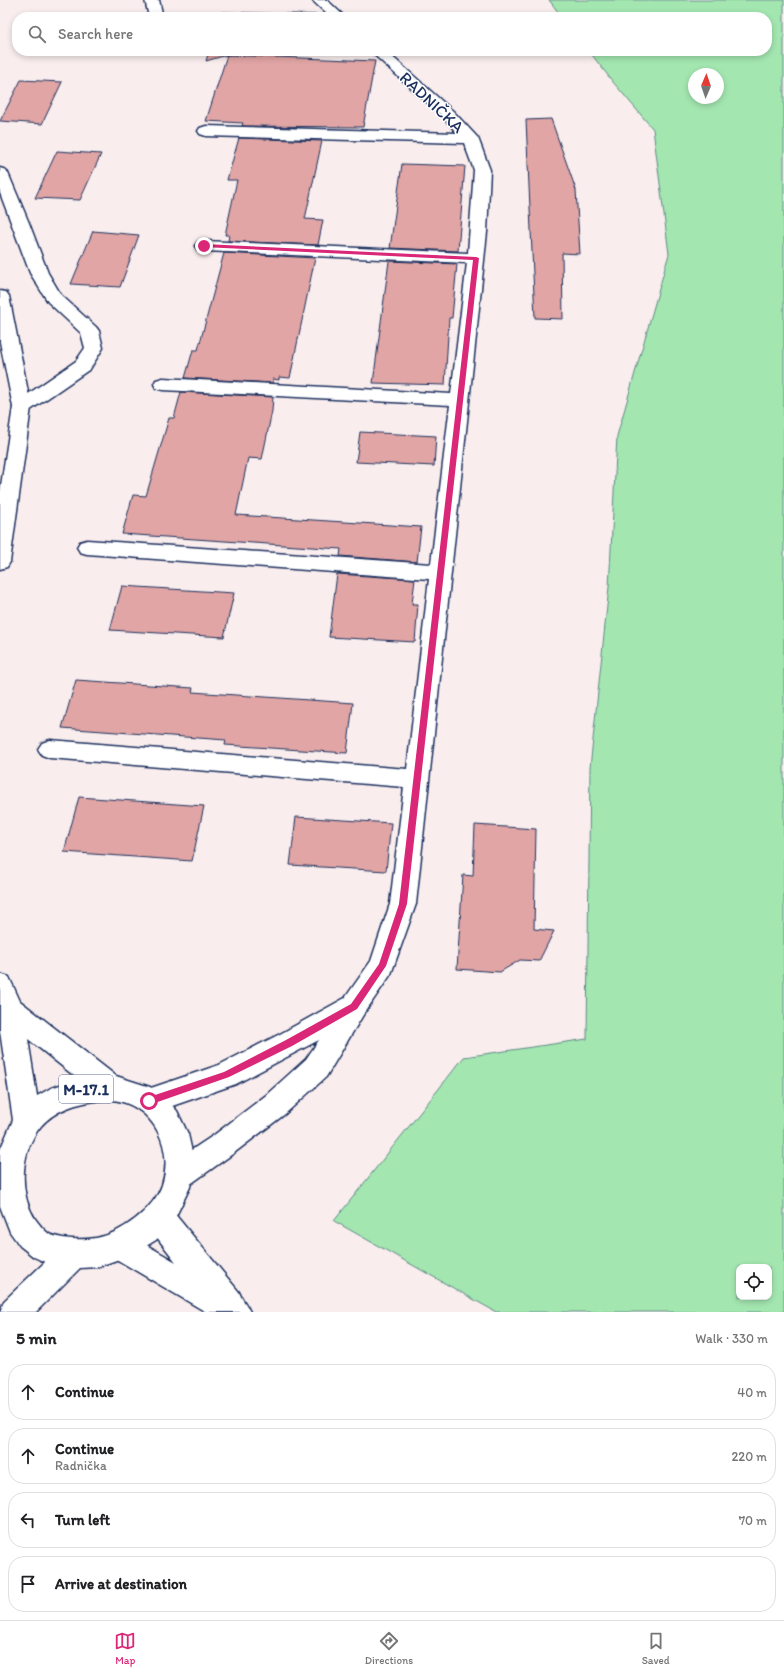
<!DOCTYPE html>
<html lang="en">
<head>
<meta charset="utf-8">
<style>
  :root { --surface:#fff; --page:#f6f6f6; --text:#202124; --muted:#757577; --line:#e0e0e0; --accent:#db2777 }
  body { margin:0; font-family:Itim,sans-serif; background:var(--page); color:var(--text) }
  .controls { position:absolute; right:12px; bottom:12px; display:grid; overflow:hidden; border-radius:8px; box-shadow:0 2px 6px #0003 }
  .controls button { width:36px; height:36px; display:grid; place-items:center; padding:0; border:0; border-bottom:1px solid var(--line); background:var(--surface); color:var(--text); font:20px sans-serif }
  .compass { position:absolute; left:688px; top:68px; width:36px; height:36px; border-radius:50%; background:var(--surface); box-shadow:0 2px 6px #0003; rotate:2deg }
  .stop { position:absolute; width:12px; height:12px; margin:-9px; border:3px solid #db2777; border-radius:50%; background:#fff }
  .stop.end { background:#db2777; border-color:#fff; box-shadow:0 1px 4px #0008 }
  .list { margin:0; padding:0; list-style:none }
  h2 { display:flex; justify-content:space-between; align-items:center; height:52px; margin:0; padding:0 16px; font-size:17px }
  h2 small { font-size:13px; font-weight:400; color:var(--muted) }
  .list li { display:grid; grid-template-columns:26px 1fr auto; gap:12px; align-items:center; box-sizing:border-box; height:56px; margin:0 8px 8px; padding:0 8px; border:1px solid var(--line); border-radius:16px }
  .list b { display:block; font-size:15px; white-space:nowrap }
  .list p { margin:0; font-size:13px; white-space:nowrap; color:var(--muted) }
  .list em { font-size:13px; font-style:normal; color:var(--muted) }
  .icon { flex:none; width:22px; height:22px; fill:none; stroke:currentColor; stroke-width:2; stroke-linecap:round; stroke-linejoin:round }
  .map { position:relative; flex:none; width:784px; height:1312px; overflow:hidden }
  .search { position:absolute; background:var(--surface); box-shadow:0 2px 6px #0003; left:12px; right:12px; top:12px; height:44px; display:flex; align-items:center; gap:10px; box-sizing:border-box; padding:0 14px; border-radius:16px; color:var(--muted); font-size:15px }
  .sheet { height:308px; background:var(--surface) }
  nav { display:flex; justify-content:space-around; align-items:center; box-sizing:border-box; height:56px; border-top:1px solid var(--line); background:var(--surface); font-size:11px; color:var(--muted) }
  nav a { display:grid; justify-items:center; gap:2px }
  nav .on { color:var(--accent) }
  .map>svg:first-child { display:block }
  .green { fill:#a3e6b0; stroke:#5f8a87; fill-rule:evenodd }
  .building { fill:#e0a5a4; stroke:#1b2f5e }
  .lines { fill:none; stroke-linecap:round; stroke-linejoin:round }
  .minor-casing { stroke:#1b2f5e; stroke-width:3 }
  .major-casing { stroke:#1b2f5e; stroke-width:3 }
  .minor { fill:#fff; fill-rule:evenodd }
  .major { fill:#fff; fill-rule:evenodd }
  .route { fill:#db2777 }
  .labels { text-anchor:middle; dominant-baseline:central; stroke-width:3; stroke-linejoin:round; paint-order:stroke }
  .shield { fill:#fff; stroke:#5f6d8e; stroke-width:1 }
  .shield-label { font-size:16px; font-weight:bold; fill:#1b2f5e }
  .street-label { font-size:17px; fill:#1b2f5e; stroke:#fff }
</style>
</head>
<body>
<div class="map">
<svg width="784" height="1312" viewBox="0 0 784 1312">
  <rect width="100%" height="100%" fill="#f9eded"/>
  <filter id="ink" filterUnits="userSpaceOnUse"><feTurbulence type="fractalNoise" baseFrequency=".025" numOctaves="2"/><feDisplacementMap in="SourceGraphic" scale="8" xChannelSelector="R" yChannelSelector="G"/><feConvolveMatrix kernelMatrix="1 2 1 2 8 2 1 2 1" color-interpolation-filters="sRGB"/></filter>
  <g filter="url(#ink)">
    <path class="green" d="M549,0h235v1312h-288l-162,-91 130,-164 123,-18 3,-271 19,-181 8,-151 52,-182 -16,-125 -40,-47 -24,-31h178v-34h-205zM694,74h24v24h-24zM739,1267h30v30h-30z"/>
    <path class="building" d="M222,12l103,3 3,2h-107z
      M209,51h31l-34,10z
      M227,55l148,6 -12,66 -121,-1 1,-3 -37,-2z
      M21,80l41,2 -20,42 -42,-3z
      M551,119l25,71 4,64 -18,-1 1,66 -28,-1 -9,-198z
      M239,138l83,3 -17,78 18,1 -5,25 -90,-4 1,-6h-4l12,-55h-10z
      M57,151l44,3 -21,46 -45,-2z
      M402,164l63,2 -7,85 -68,-3z
      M93,231l46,4 -19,52 -49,-3z
      M224,253l91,5 -25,120 -11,-1v3l-6,-1v4l-88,-5 8,-28h5z
      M389,261l68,3 -5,54h-3l-4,67 -72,-2z
      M181,392l92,5 -1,14 -10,48 -14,-1 -12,57 185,12 -4,35 -77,-6 1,-7 -219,-15 11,-39 13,1 23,-78h5z
      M360,432l76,4 -2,30 -78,-4z
      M337,574l78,5 -3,25h6l-3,38 -86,-5z
      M122,586l112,7 -10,44 -114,-7z
      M76,680l117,8 -1,4 161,11 -6,50 -122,-8 1,-5 -164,-12z
      M79,797l125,9 -12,55 -128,-9z
      M296,817l95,6 -5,48 -96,-6z
      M475,825l61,4 -2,100 20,2 -15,30 -19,-1 -20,12 -43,-3 6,-94 10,1z"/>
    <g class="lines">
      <g class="minor-casing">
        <path id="minor" d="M145,0h14l4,17h-14z
          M312,0h15l18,17h-15z
          M370,51h16l67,60 25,27 12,32 -3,62 -71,672 -25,70 -28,41 -37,62 -41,37 -51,39 -45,32 -10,4 -10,-4 -4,-10 4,-10 45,-30 51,-39 41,-37 13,-19 -83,44 -87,30 -10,-4 -4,-9 4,-9 80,-27 61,-31 65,-36 26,-37 19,-57 14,-117 -354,-29 -8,-3 -4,-6 4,-6 8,-3 357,29 22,-190 -342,-25 -7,-2 -3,-5 3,-5 7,-2 344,24 19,-159 -287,-15 -7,-2 -2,-4 2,-4 7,-2 288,16 16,-131 -263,-12 -6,-1 -3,-4 3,-4 6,-1 264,12 6,-83 -10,-27 -258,-7 -6,-2 -2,-3 2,-3 6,-2 251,7 -14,-16z
          M0,168l6,2 2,3 21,50 19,50 13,22 35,32 3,4 4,17 -13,21 -61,42 -7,2 -7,-2 -2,-4 2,-4 61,-42 9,-13 -4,-15 -33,-31 -18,-29 -30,-80z
          M159,1203l10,4 70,85c3,8 7,11 11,20h-44l-95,-56 -5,-10 5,-10 10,-4 10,4 45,26 -27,-35 -4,-10 4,-10z"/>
      </g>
      <g class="major-casing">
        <path id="major" d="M0,291l6,1 3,4 22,111 -21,155 -3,5 -7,2v-77l13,-85 -13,-65z
          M0,974l9,3 11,24 96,75 34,11 13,8 14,16 11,23 6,27 -4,26 -16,33 -18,20 -23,14 -36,13 -17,1 -44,44h-36l4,-11 41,-39 -11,-5 -14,-11 -10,-14 -10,-26v-56l13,-30 -13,-89zM28,1039l50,40 -27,9 -14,8zM101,1100c46,-4 75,43 61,85 -8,24 -41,49 -66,53 -14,2 -31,2 -45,-3 -6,-3 -11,-10 -15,-15 -18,-26 -16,-69 5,-94 15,-17 37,-23 60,-26z"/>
      </g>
      <use href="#minor" class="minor"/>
      <use href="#major" class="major"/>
    </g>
  </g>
  <path class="route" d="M204,244l272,13 3,1 -72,646 -21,62 -29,43 -65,37 -63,31 -80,28 -4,-4 1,-3 78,-26 62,-32 65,-36 28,-40 20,-60 74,-644 -271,-13v-1z"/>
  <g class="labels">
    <rect class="shield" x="59" y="1075" width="54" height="28" rx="3"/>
    <g class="shield-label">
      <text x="86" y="1089">M-17.1</text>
    </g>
    <g class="street-label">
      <text transform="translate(432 102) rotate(43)">RADNIČKA</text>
    </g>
  </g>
</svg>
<div class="controls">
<button><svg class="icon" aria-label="locate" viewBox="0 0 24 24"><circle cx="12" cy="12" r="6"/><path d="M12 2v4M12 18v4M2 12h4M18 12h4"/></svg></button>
</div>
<svg class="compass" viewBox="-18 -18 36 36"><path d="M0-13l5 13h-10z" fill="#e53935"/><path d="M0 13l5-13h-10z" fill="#757577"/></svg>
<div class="stop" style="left:149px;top:1101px"></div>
<div class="stop end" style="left:204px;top:246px"></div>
<div class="search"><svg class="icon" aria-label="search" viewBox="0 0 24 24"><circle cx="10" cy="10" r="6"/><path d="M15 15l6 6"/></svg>Search here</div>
</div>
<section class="sheet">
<h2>5 min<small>Walk · 330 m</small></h2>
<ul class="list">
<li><svg class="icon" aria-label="ahead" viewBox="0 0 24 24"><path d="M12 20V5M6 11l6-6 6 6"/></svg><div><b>Continue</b></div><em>40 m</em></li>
<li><svg class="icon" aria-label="ahead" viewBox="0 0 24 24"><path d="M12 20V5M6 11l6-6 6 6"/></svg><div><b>Continue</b><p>Radnička</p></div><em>220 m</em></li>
<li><svg class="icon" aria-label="left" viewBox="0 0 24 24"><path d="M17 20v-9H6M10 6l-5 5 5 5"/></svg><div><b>Turn left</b></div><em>70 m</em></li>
<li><svg class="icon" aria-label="arrive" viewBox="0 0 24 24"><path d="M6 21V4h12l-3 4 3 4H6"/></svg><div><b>Arrive at destination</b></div></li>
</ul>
</section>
<nav>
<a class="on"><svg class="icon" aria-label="map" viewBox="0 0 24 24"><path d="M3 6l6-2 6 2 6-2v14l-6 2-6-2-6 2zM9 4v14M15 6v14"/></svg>Map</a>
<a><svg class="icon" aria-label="directions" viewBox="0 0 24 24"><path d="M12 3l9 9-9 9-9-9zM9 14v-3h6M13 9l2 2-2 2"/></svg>Directions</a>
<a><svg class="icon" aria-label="saved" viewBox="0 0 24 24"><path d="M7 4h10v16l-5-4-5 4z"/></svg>Saved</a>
</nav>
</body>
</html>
